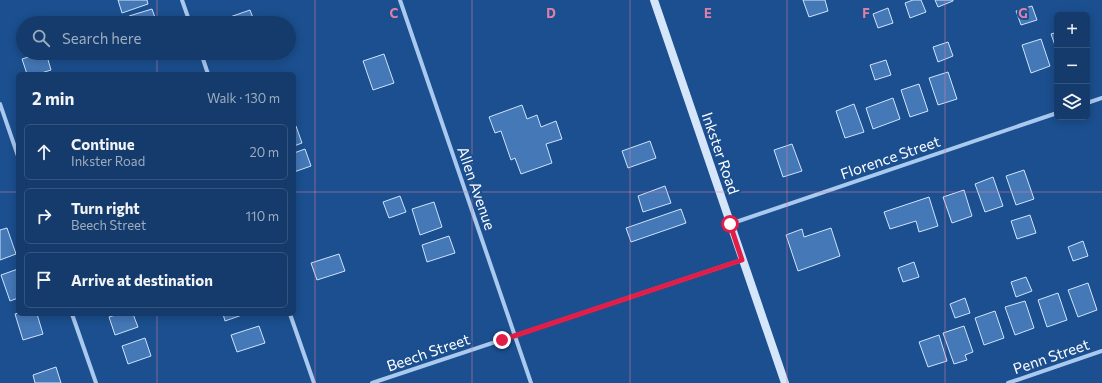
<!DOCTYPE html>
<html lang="en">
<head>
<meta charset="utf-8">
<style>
  :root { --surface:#143b6b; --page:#214673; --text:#f1f3f6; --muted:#9dadc1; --line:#33557e }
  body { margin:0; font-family:Commissioner,sans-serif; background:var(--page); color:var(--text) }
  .controls { position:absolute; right:12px; top:12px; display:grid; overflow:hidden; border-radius:6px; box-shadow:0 2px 10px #0003 }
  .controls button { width:36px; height:36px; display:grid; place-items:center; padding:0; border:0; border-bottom:1px solid var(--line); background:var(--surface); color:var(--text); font:20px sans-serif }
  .stop { position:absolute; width:12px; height:12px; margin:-9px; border:3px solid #e11d48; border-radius:50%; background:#fff }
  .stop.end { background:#e11d48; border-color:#fff; box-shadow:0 1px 4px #0008 }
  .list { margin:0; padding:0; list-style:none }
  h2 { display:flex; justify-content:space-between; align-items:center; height:52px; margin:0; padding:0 16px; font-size:17px }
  h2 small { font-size:13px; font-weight:400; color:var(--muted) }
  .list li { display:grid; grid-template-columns:26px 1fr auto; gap:12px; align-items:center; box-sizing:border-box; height:56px; margin:0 8px 8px; padding:0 8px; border:1px solid var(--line); border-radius:6px }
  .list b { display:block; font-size:15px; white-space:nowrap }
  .list p { margin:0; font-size:13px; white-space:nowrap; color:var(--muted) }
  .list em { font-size:13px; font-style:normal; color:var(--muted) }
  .icon { flex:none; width:22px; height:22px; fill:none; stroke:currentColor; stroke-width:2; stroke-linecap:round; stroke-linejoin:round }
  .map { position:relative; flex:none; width:1102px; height:383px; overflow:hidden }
  .search { position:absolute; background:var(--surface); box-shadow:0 2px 10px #0003; left:16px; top:16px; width:280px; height:44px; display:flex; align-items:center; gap:10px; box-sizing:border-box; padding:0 14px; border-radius:22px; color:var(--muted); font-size:15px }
  .panel { position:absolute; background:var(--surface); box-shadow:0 2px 10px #0003; left:16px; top:72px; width:280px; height:244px; border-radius:6px }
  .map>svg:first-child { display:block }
  .building { fill:#4478b7; stroke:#cfe3fa }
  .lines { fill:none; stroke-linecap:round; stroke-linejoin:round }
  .street { stroke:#a9c9ee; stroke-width:4 }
  .secondary { stroke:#d6e6fa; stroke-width:8 }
  .route { stroke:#e11d48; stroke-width:5 }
  .grid { fill:none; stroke:#dd80a5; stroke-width:1; stroke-opacity:0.55 }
  .labels { text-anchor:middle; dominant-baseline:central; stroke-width:4; stroke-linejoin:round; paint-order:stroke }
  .street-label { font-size:15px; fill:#fff; stroke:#1b4f8f }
  .grid-label { font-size:13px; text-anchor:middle; font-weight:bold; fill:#dd80a5; stroke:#1b4f8f; stroke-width:4; stroke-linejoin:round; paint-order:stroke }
</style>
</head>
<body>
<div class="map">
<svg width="1102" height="383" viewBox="0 0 1102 383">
  <rect width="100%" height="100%" fill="#1b4f8f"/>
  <path class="building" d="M118,0h29l1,4 -26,9z
    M803,0h22l3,11 -19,6z
    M913,0h8l5,12 -16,6 -5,-15z
    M935,0h18v1l-15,6z
    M1032,6l5,14 -16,5 -5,-14z
    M888,8l5,15 -15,5 -5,-14z
    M152,9l5,14h-26l-2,-7z
    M250,10l5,13h-23l-2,-6z
    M1057,32v19l-6,-17z
    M1041,39l9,27 -19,7 -9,-28z
    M948,42l5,14 -15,6 -5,-15z
    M41,53h5l5,17 -13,4h-11l-5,-15z
    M384,54l10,29 -21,7 -10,-29z
    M886,60l5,15 -16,5 -5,-15z
    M948,72l9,27 -19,6 -9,-27z
    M919,84l9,27 -18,6 -9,-27z
    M893,98l7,21 -27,10 -7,-21z
    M854,104l10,28 -19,6 -9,-27z
    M522,105l5,14 10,-4 4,12 15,-6 6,18 -16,5 6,19 -31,11 -6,-16 -4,2 -10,-29 -6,2 -6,-16z
    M296,126l6,17 -8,3v-19z
    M650,141l6,17 -28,10 -6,-17z
    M792,144l10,27 -19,6 -9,-27z
    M305,149l6,17 -17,6v-19z
    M1024,170l10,29 -18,6 -10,-29z
    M993,177l10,29 -18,6 -10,-28z
    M665,186l6,17 -28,9 -5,-16z
    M964,190l8,26 -20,7 -9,-26z
    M400,196l6,16 -17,6 -6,-16z
    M929,197l9,29 -19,6 -3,-11 -26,8 -6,-17z
    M434,202l8,25 -22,8 -8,-26z
    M681,209l5,14 -55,19 -5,-14z
    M1030,215l6,18 -19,6 -6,-18z
    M7,228l9,26 -16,6v-30z
    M831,228l9,28 -42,15 -12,-36 16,-6 2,8z
    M449,236l6,17 -28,9 -5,-17z
    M1083,241l5,15 -15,5 -5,-14z
    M339,254l6,17 -28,9 -6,-17z
    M914,262l5,15 -16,5 -5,-14z
    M18,269v29l-8,3 -9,-26z
    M1026,277l6,14 -16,6 -5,-15z
    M1088,283l9,27 -19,7 -10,-27z
    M1058,293l9,27 -20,7 -9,-27z
    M965,298l5,15 -15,5 -5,-14z
    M1025,301l9,27 -19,7 -10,-28z
    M995,311l9,27 -20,7 -9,-27z
    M18,313v1h19l6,20 -20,6 -8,-26z
    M119,314h14l5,13 -23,8 -6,-18z
    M223,314h22l-20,7z
    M259,326l6,17 -28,9 -6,-17z
    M964,326l9,26 -8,3 2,5 -13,4 -11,-31z
    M939,335l8,26 -19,6 -9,-25z
    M145,338l6,18 -23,8 -6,-18z
    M56,367l5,16h-26l-2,-8z"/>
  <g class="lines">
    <path class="street" d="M182,0l8,23
      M400,0l131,383
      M201,53l7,21
      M1087,103l15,-5
      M0,104l18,52
      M730,224l327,-111
      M72,314l24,69
      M290,314l24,69
      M372,383l370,-123
      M1008,383l94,-32"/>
    <path class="secondary" d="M654,0l131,383"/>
  </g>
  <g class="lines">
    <path class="route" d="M502,340l240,-80 -12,-36"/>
  </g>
  <path class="grid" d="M157,0v23M315,0v383M472,0v383M630,0v383M787,0v383M945,0v383M157,53v21M0,192h18M294,192h808M157,314v69"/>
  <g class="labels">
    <g class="street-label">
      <text transform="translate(721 153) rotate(71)">Inkster Road</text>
      <text transform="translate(890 157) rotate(-19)">Florence Street</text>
      <text transform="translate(477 188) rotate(71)">Allen Avenue</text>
      <text transform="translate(428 352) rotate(-19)">Beech Street</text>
      <text transform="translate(1051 356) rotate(-19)">Penn Street</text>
    </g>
  </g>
  <g class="grid-label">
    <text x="394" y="18">C</text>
    <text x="551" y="18">D</text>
    <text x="708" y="18">E</text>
    <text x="866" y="18">F</text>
    <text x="1023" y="18">G</text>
  </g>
</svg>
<div class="controls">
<button>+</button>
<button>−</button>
<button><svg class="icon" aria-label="layers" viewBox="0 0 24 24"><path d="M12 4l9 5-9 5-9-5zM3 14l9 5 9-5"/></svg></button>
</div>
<div class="stop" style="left:730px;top:224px"></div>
<div class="stop end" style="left:502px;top:340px"></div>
<div class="search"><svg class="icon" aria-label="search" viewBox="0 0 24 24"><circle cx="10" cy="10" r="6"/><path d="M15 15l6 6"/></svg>Search here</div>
<section class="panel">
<h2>2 min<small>Walk · 130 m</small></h2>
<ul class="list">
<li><svg class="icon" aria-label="ahead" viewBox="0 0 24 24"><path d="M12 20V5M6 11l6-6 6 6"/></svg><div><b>Continue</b><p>Inkster Road</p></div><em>20 m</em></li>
<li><svg class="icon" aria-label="right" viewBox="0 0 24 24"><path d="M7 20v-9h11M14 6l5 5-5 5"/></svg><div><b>Turn right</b><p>Beech Street</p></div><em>110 m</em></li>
<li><svg class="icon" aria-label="arrive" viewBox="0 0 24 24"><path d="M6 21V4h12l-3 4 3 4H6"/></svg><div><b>Arrive at destination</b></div></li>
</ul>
</section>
</div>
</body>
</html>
